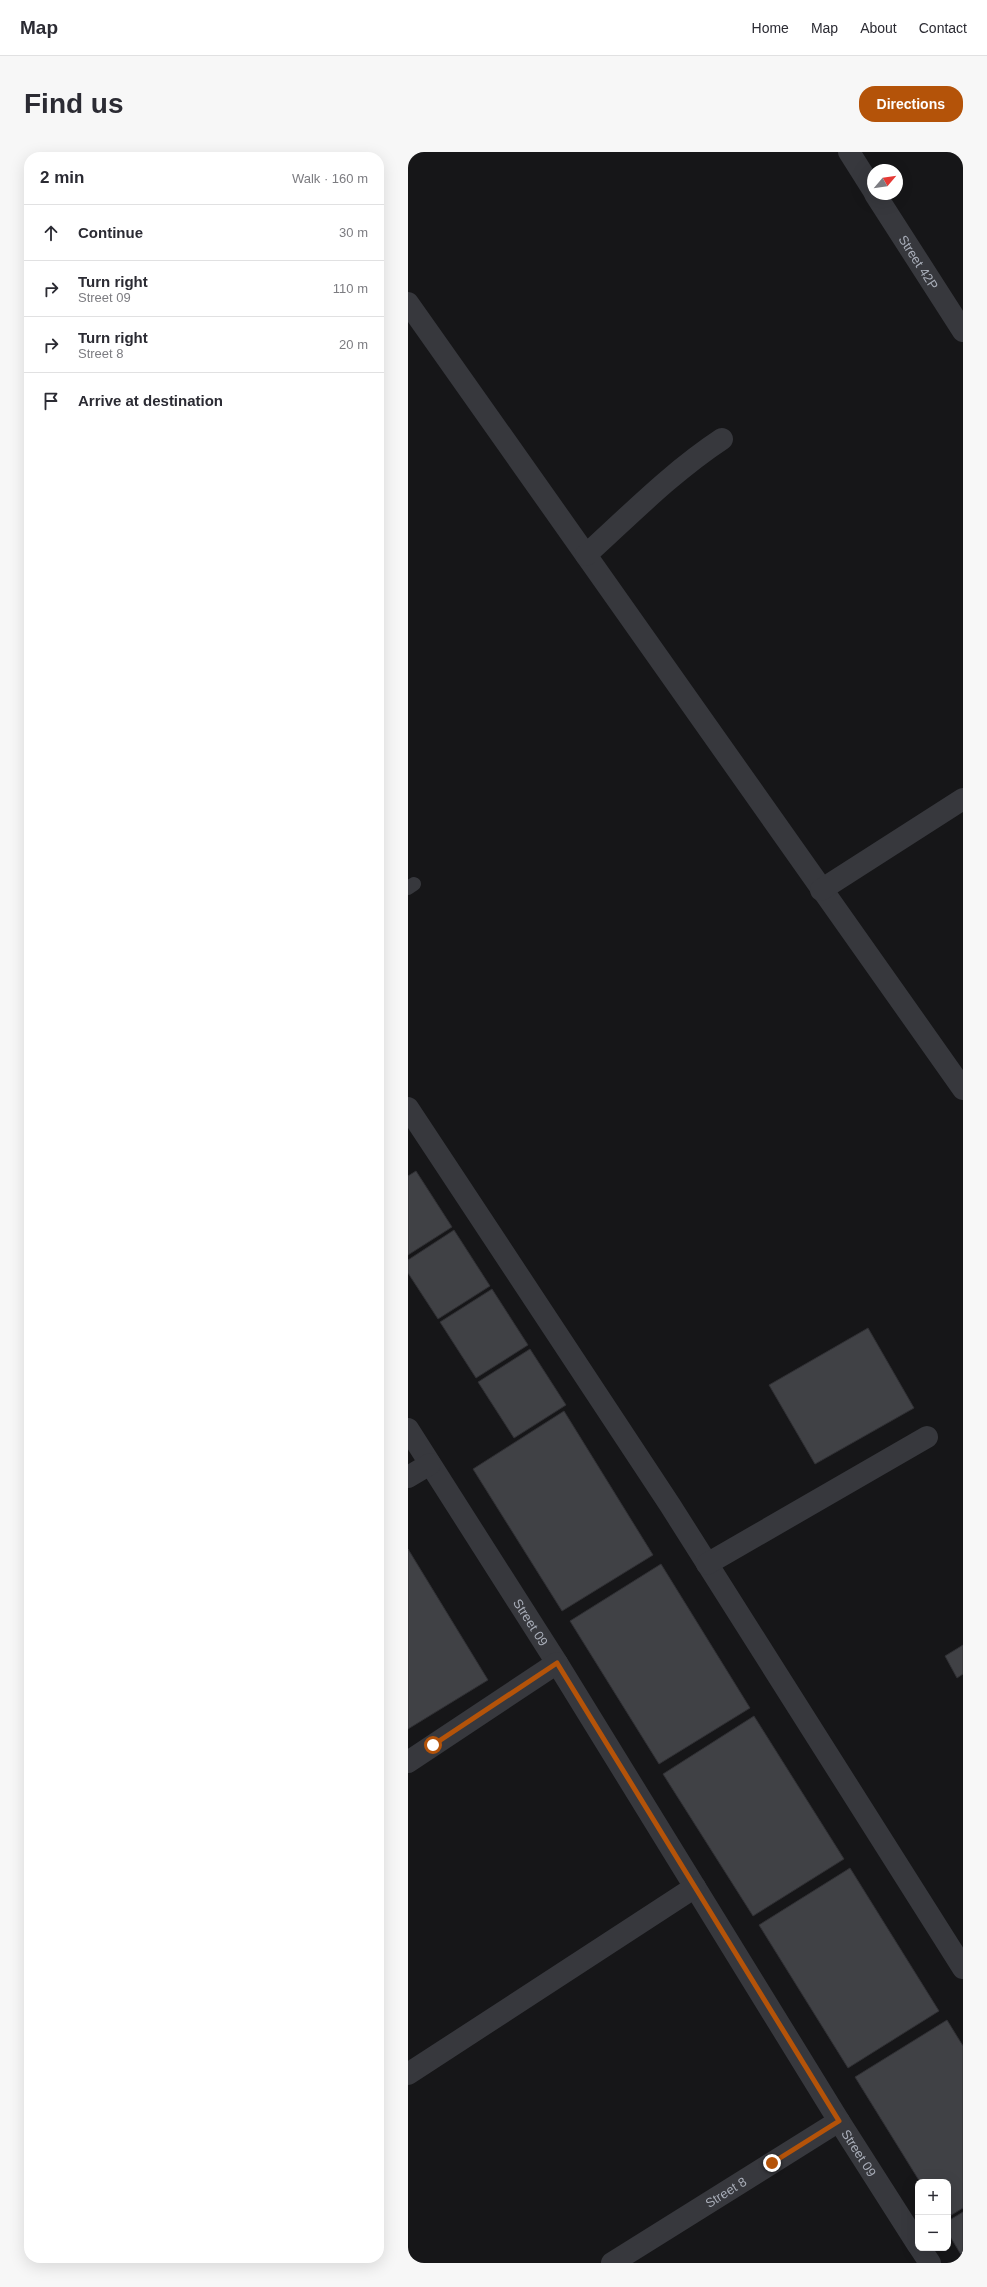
<!DOCTYPE html>
<html lang="en">
<head>
<meta charset="utf-8">
<style>
  :root { --surface:#fff; --page:#f7f7f7; --text:#2b2b33; --muted:#7c7c81; --line:#e1e1e2; --accent:#b45309 }
  body { margin:0; font-family:Arial,sans-serif; background:var(--page); color:var(--text) }
  .controls { position:absolute; right:12px; bottom:12px; display:grid; overflow:hidden; border-radius:8px; box-shadow:0 4px 16px #0002 }
  .controls button { width:36px; height:36px; display:grid; place-items:center; padding:0; border:0; border-bottom:1px solid var(--line); background:var(--surface); color:var(--text); font:20px sans-serif }
  .compass { position:absolute; left:459px; top:12px; width:36px; height:36px; border-radius:50%; background:var(--surface); box-shadow:0 4px 16px #0002; rotate:61deg }
  .stop { position:absolute; width:12px; height:12px; margin:-9px; border:3px solid #b45309; border-radius:50%; background:#fff }
  .stop.end { background:#b45309; border-color:#fff; box-shadow:0 1px 4px #0008 }
  .list { margin:0; padding:0; list-style:none }
  h2 { display:flex; justify-content:space-between; align-items:center; height:52px; margin:0; padding:0 16px; font-size:17px }
  h2 small { font-size:13px; font-weight:400; color:var(--muted) }
  .list li { display:grid; grid-template-columns:26px 1fr auto; gap:12px; align-items:center; box-sizing:border-box; height:56px; padding:0 16px; border-top:1px solid var(--line) }
  .list b { display:block; font-size:15px; white-space:nowrap }
  .list p { margin:0; font-size:13px; white-space:nowrap; color:var(--muted) }
  .list em { font-size:13px; font-style:normal; color:var(--muted) }
  .icon { flex:none; width:22px; height:22px; fill:none; stroke:currentColor; stroke-width:2; stroke-linecap:round; stroke-linejoin:round }
  .map { position:relative; flex:none; width:555px; height:2111px; overflow:hidden; border-radius:16px }
  header { display:flex; align-items:center; gap:24px; box-sizing:border-box; height:56px; padding:0 20px; background:var(--surface); border-bottom:1px solid var(--line) }
  header strong { font-size:19px }
  nav { display:flex; gap:22px; margin-inline-start:auto; font-size:14px }
  .intro { display:flex; align-items:center; justify-content:space-between; box-sizing:border-box; height:96px; padding:0 24px }
  h1 { margin:0; font-size:28px }
  .button { padding:10px 18px; border-radius:16px; background:var(--accent); color:#fff; font-size:14px; font-weight:700 }
  main { display:flex; gap:24px; padding:0 24px }
  aside { flex:1; background:var(--surface); border-radius:16px; box-shadow:0 4px 16px #0002 }
  .map>svg:first-child { display:block }
  .building { fill:#404145; stroke:#303034 }
  .lines { fill:none; stroke-linecap:round; stroke-linejoin:round }
  .service { stroke:#37383d; stroke-width:14 }
  .minor { stroke:#37383d; stroke-width:22 }
  .route { stroke:#b45309; stroke-width:5 }
  .labels { text-anchor:middle; dominant-baseline:central; stroke-width:3; stroke-linejoin:round; paint-order:stroke }
  .street-label { font-size:13px; fill:#a8adb8; stroke:#111113 }
</style>
</head>
<body>
<header>
<strong>Map</strong>
<nav><a>Home</a><a>Map</a><a>About</a><a>Contact</a></nav>
</header>
<div class="intro"><h1>Find us</h1><a class="button">Directions</a></div>
<main>
<aside>
<h2>2 min<small>Walk · 160 m</small></h2>
<ul class="list">
<li><svg class="icon" aria-label="ahead" viewBox="0 0 24 24"><path d="M12 20V5M6 11l6-6 6 6"/></svg><div><b>Continue</b></div><em>30 m</em></li>
<li><svg class="icon" aria-label="right" viewBox="0 0 24 24"><path d="M7 20v-9h11M14 6l5 5-5 5"/></svg><div><b>Turn right</b><p>Street 09</p></div><em>110 m</em></li>
<li><svg class="icon" aria-label="right" viewBox="0 0 24 24"><path d="M7 20v-9h11M14 6l5 5-5 5"/></svg><div><b>Turn right</b><p>Street 8</p></div><em>20 m</em></li>
<li><svg class="icon" aria-label="arrive" viewBox="0 0 24 24"><path d="M6 21V4h12l-3 4 3 4H6"/></svg><div><b>Arrive at destination</b></div></li>
</ul>
</aside>
<div class="map">
<svg width="555" height="2111" viewBox="0 0 555 2111">
  <rect width="100%" height="100%" fill="#161618"/>
  <path class="building" d="M8,1019l36,56 -44,28v-79z
    M46,1078l36,56 -52,33 -30,-46v-13z
    M84,1137l36,56 -52,33 -36,-56z
    M460,1176l46,80 -99,56 -46,-79z
    M122,1197l36,56 -52,33 -36,-56z
    M156,1259l89,144 -91,56 -89,-142z
    M0,1397l80,131 -80,49z
    M253,1412l89,144 -91,56 -89,-143z
    M555,1493v29l-6,4 -12,-22z
    M346,1564l90,143 -91,57 -90,-142z
    M442,1716l89,143 -91,57 -89,-143z
    M539,1868l16,26v162l-15,9v-35h-28l-65,-105z
    M555,2060v46l-15,-25v-12z"/>
  <g class="lines">
    <path class="service" d="M0,736l6,-4"/>
    <g class="minor">
      <path d="M441,0l24,38"/>
      <path id="s1" d="M467,42l88,137"/>
      <path d="M0,151l555,786"/>
      <path d="M178,403c44,-40 86,-83 136,-116"/>
      <path d="M413,738l142,-91"/>
      <path d="M0,956l262,397 293,463"/>
      <path id="s2" d="M0,1277l149,234 282,458 79,124"/>
      <path d="M0,1325l22,-13"/>
      <path d="M299,1412l220,-127"/>
      <path d="M0,1610l149,-99"/>
      <path d="M0,1922l287,-187"/>
      <path d="M512,2096l10,15"/>
      <path id="s3" d="M204,2111l227,-142"/>
    </g>
  </g>
  <g class="lines">
    <path class="route" d="M25,1593l124,-82 282,458 -67,42"/>
  </g>
  <g class="labels">
    <g class="street-label">
      <text stroke="none"><textPath href="#s1" startOffset="81">Street 42P</textPath></text>
      <text stroke="none"><textPath href="#s2" startOffset="229">Street 09</textPath></text>
      <text stroke="none"><textPath href="#s2" startOffset="853">Street 09</textPath></text>
      <text stroke="none"><textPath href="#s3" startOffset="134">Street 8</textPath></text>
    </g>
  </g>
</svg>
<div class="controls">
<button>+</button>
<button>−</button>
</div>
<svg class="compass" viewBox="-18 -18 36 36"><path d="M0-13l5 13h-10z" fill="#e53935"/><path d="M0 13l5-13h-10z" fill="#7c7c81"/></svg>
<div class="stop" style="left:25px;top:1593px"></div>
<div class="stop end" style="left:364px;top:2011px"></div>
</div>
</main>
</body>
</html>
